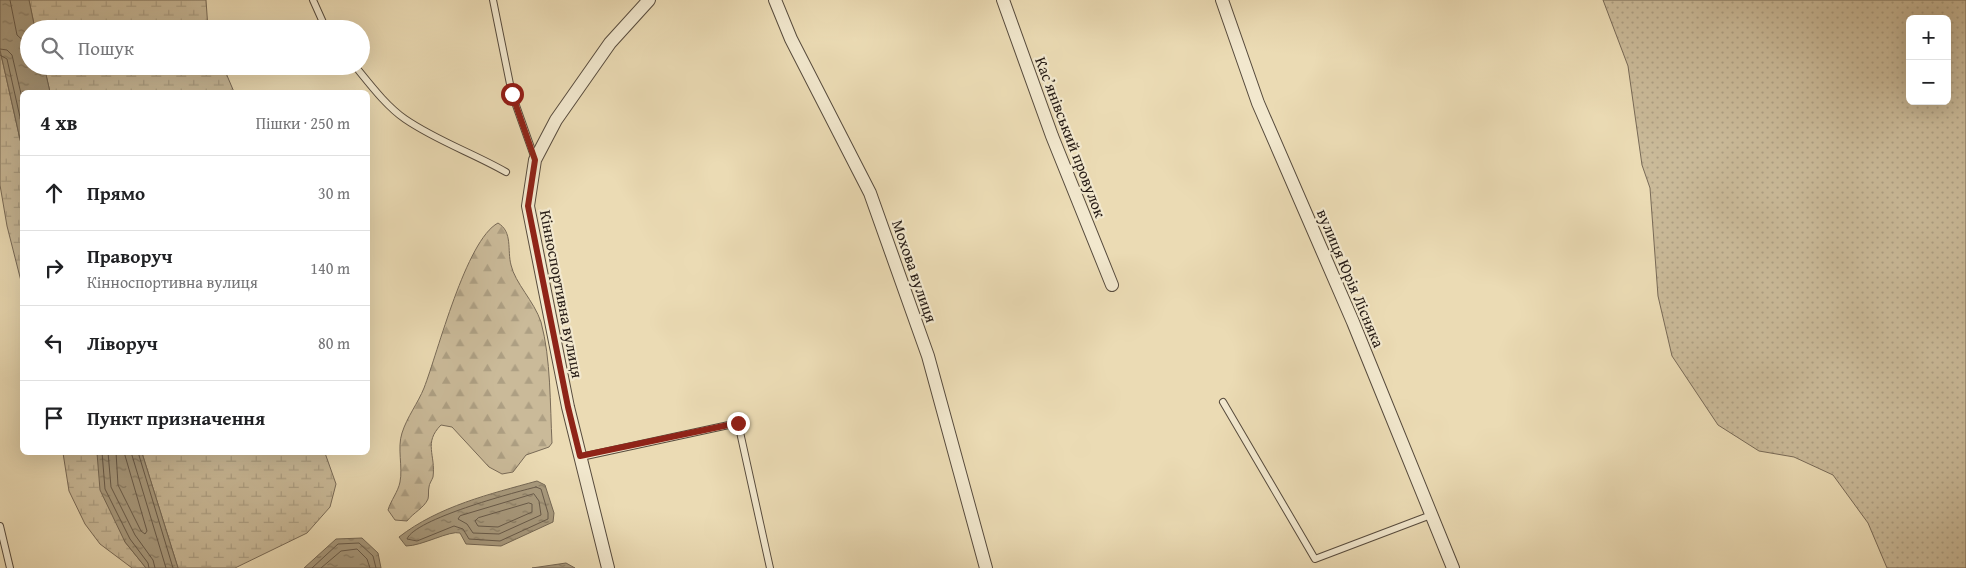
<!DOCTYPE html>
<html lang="uk">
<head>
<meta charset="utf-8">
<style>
  :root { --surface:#fff; --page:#f6f6f6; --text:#202124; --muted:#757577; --line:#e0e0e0 }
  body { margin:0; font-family:"Gentium Book Plus",serif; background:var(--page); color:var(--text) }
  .controls { position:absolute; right:15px; top:15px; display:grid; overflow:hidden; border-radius:8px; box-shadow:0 5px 20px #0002 }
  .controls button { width:45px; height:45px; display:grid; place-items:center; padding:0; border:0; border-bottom:1px solid var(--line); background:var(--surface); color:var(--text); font:25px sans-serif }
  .stop { position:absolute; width:15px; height:15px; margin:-11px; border:4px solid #8f2418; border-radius:50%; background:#fff }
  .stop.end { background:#8f2418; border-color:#fff; box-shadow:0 1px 5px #0008 }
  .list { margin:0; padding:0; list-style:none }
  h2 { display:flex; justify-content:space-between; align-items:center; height:65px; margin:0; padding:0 20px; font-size:21px }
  h2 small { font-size:16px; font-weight:400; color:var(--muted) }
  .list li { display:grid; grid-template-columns:32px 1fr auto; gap:15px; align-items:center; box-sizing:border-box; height:75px; padding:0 20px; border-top:1px solid var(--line) }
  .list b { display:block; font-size:19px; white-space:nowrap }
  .list p { margin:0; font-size:16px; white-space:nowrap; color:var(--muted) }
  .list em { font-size:16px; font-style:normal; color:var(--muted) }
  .icon { flex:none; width:28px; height:28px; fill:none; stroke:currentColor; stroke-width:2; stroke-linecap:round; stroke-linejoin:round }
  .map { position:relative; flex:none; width:1966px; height:568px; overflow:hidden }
  .search { position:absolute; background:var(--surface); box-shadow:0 5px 20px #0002; left:20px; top:20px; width:350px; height:55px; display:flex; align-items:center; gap:12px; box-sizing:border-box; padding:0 18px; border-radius:28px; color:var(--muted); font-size:19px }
  .panel { position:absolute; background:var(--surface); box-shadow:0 5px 20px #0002; left:20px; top:90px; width:350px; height:365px; border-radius:8px }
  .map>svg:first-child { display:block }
  .grass { fill:url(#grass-dots); stroke:#786a57; fill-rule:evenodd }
  .forest { fill:url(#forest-firs); stroke:#786a57 }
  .wetland { fill:url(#wetland-marsh); stroke:#786a57 }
  .water { fill:url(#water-ripples); stroke:#746754 }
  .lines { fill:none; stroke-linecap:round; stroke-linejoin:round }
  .shore { stroke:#675a4a; stroke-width:1 }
  .service-casing { stroke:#574b3d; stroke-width:8 }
  .minor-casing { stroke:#574b3d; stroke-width:14 }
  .service { stroke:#f2e8ce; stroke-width:6 }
  .minor { stroke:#f2e8ce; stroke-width:12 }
  .route { stroke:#8f2418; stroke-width:6 }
  .labels { text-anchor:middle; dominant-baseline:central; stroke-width:4.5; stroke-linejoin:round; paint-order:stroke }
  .street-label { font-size:16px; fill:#261b15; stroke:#f2e8ce }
</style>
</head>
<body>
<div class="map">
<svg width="1966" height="568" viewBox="0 0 1966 568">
  <defs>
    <pattern id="grass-dots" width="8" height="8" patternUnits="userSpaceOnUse" patternTransform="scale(1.25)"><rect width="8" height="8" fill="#caba99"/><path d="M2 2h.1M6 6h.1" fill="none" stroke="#ad9f83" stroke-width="1.8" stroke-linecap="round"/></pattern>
    <pattern id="forest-firs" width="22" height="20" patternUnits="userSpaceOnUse" patternTransform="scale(1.25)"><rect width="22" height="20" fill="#caba99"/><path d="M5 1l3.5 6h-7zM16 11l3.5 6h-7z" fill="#ad9f83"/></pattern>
    <pattern id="wetland-marsh" width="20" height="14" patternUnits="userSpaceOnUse" patternTransform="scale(1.25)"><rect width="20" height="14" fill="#caba99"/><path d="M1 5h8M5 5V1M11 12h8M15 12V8" fill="none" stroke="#ad9f83"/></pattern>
    <pattern id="water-ripples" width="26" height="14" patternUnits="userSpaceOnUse" patternTransform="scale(1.25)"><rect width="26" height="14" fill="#a89a7e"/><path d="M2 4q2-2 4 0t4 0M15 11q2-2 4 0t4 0" fill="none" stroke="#897d66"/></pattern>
  </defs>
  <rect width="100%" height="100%" fill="#ebdbb4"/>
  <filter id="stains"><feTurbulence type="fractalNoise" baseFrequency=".004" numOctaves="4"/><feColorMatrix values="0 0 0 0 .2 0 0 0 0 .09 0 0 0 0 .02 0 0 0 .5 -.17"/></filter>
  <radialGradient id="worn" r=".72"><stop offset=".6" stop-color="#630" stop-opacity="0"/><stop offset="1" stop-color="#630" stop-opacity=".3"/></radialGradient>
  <path class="grass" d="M1603,0h363v568h-79l-19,-45 -35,-48 -39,-18 -35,-6 -41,-26 -46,-69 -14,-60 -8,-108 -8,-23 -14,-99zM1910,19h37v82h-37z"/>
  <path class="forest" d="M498,223c15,9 9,27 13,42 4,18 23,36 30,57 10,37 9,83 11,121l-3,4 -23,8 -13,17 -11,2 -13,-7 -37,-40 -11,-2c-18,18 -5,30 -8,52 -1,3 -4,7 -4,10 -1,4 0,8 -1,12 -4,9 -15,14 -21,22l-12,-1 -7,-10c3,-10 10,-18 12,-28 3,-15 -3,-34 2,-49 5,-16 16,-30 22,-45 14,-36 42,-148 74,-165z"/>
  <path class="wetland" d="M29,0h177l2,29h-173z
    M0,50l22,98v137l-15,-59 -7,-41z
    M44,66h179l11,26h-184z
    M63,453h34l28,89 21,26h-14l-32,-24 -15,-20 -16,-33z
    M142,453h183l11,31 -6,23 -23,26 -72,35h-57z"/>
  <path class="water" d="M0,0h29l6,29h-6v37h15l6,26h-28v56l-22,-98z
    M97,453h45l36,115h-32l-21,-26 -25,-52z
    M537,481l8,4 9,28 -1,9 -52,24 -35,-2 -6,-11c-10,-3 -38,13 -54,13l-7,-9c40,-31 91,-43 138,-56z
    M362,538l16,15 3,15h-77l32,-29z
    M566,563l9,5h-43z"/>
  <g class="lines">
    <path class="shore" d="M10,0l7,35 12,11
      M0,49l7,1 5,5 10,43
      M0,55l7,4 15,67
      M102,452l3,37 25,50 18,24 1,5
      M108,452l3,35 24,48 18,25 2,8
      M116,452l2,33 23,46 4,3 2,-3 -23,-79
      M131,452l35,116
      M138,452l35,116
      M536,487l5,2 7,24v6l-48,22 -31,-2 -6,-10 -9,-3 -37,15 -10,-2c8,-20 105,-46 129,-52z
      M534,494l5,7 2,14 -42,19 -26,-1 -6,-9 -9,-5 2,-3z
      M529,503l3,1v8l-34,15 -20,-1 -3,-5 3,-3z
      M312,568l26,-24 21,-1 14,13 3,12
      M321,568l20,-17 16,-2 10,10 3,9"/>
    <g class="service-casing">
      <path id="service" d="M313,0l13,29
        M493,0l19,94 23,65
        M355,66c14,17 31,40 50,53 32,22 68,34 101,53
        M1223,402l92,157 116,-44
        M581,457l157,-34 32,145
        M0,526l10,42"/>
    </g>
    <g class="minor-casing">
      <path id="minor" d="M775,0l16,39 79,154 58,163 58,212
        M1003,0l49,136 60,149
        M1222,0l36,103 95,219 100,246
        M608,568l-40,-161 -40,-201 7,-46 21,-40 54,-77 39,-43"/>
    </g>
    <use href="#service" class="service"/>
    <use href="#minor" class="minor"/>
  </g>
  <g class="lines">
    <path class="route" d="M512,94l23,66 -7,46 40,201 12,49 158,-33"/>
  </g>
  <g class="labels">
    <g class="street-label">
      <text transform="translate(1071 137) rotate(69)">Касʼянівський провулок</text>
      <text transform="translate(915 271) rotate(71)">Мохова вулиця</text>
      <text transform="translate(1351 278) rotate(67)">вулиця Юрія Лісняка</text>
      <text transform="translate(562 294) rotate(79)">Кінноспортивна вулиця</text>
    </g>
  </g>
  <rect width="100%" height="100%" filter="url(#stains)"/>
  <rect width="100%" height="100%" fill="url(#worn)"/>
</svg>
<div class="controls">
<button>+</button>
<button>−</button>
</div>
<div class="stop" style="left:512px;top:94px"></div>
<div class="stop end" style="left:738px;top:423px"></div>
<div class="search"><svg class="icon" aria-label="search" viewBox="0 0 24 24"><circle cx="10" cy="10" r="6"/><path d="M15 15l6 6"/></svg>Пошук</div>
<section class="panel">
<h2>4 хв<small>Пішки · 250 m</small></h2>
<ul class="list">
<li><svg class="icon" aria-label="ahead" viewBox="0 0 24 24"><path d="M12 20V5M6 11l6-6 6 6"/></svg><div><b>Прямо</b></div><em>30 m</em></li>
<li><svg class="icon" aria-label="right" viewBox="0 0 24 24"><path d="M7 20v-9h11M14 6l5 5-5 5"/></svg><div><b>Праворуч</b><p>Кінноспортивна вулиця</p></div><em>140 m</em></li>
<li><svg class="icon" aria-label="left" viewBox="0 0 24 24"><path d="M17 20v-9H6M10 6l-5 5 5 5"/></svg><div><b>Ліворуч</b></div><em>80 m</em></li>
<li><svg class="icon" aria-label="arrive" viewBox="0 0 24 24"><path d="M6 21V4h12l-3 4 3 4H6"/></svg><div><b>Пункт призначення</b></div></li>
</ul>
</section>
</div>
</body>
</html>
